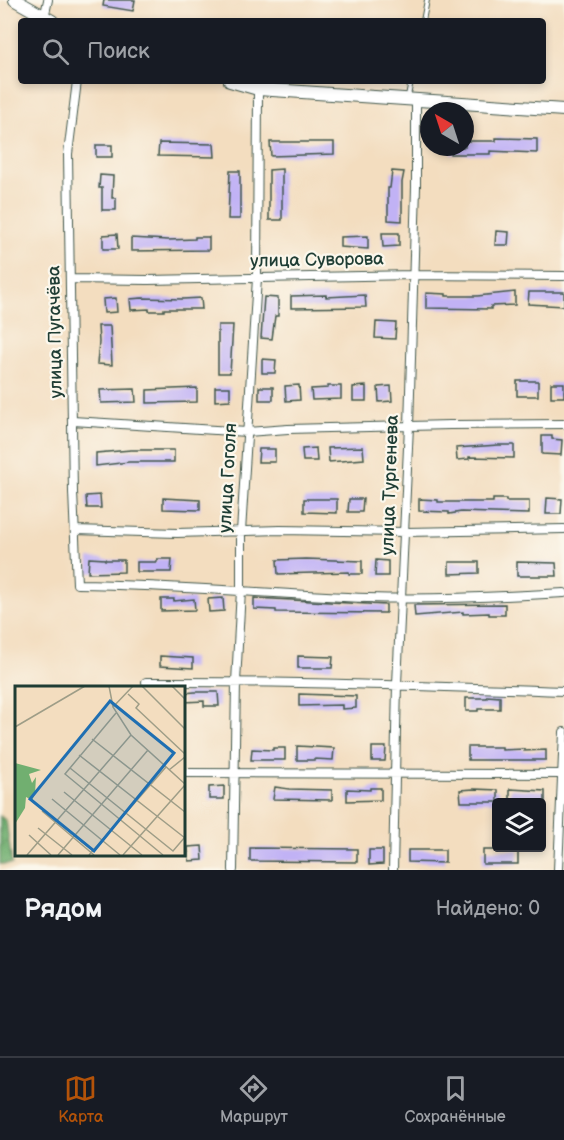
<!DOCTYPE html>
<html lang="ru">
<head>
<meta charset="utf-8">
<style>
  :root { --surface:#171b24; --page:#242831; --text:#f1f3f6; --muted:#9ea1a6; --line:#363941; --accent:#b45309 }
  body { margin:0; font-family:"Balsamiq Sans",sans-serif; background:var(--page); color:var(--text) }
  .controls { position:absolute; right:18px; bottom:18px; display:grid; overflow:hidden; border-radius:6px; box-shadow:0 3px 9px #0003 }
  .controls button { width:54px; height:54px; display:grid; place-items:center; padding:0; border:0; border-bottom:2px solid var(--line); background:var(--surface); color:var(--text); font:30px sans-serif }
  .compass { position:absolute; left:420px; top:102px; width:54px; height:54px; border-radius:50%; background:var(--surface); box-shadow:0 3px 9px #0003; rotate:321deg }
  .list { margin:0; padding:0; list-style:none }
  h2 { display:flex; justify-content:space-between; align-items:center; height:78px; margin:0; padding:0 24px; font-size:26px }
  h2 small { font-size:20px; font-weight:400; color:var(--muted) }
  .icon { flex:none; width:33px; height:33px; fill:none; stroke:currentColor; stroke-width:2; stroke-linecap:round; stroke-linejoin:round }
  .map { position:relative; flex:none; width:564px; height:870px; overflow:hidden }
  .search { position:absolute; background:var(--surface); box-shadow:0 3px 9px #0003; left:18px; right:18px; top:18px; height:66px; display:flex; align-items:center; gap:15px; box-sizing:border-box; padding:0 21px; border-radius:6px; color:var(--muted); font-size:22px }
  .sheet { height:186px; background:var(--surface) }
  nav { display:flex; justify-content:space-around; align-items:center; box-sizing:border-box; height:84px; border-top:2px solid var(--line); background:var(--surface); font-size:16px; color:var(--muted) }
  nav a { display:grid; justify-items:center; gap:3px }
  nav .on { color:var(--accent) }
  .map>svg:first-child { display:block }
  .forest { fill:url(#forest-crowns); stroke:#487652; stroke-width:1.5 }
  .building { fill:#c1b2f5 }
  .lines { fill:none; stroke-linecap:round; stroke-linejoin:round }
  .lane-casing { stroke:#3f5549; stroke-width:6 }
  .street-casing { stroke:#3f5549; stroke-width:10 }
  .secondary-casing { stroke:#3f5549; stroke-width:14 }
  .lane { stroke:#fff; stroke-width:4 }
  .street { stroke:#fff; stroke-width:8 }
  .secondary { stroke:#fff; stroke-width:12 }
  .labels { text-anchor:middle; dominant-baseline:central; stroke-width:4.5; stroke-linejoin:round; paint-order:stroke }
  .street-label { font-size:18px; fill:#1f3d34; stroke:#fbf7ec }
  .inset-road { fill:none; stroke:#9e9d87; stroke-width:1.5 }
  .view { fill:#1f6fb2; fill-opacity:0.15; stroke:#1f6fb2; stroke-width:3 }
  .inset-edge { fill:none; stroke:#1f3d34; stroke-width:3 }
</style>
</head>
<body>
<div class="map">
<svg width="564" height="870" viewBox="0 0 564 870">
  <defs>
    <pattern id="forest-crowns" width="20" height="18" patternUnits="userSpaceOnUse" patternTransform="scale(1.5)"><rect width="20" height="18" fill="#71af70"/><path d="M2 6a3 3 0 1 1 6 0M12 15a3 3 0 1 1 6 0" fill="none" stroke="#5c905d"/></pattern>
  </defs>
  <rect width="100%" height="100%" fill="#fbf7ec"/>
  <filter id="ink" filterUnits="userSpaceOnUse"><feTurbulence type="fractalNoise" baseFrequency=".0167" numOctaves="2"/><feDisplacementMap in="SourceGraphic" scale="12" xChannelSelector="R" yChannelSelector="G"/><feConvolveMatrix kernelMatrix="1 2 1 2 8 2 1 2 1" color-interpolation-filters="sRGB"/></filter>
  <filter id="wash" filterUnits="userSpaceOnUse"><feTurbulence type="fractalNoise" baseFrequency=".008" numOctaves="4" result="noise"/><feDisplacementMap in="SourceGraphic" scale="24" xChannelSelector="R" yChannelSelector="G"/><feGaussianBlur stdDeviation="1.35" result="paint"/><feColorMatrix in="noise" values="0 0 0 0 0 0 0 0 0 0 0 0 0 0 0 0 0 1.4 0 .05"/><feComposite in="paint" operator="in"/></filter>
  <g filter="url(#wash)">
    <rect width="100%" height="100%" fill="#f3ddbf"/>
    <path class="forest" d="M0,816l6,5 6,43h-12z"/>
    <g id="blocks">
      <path class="building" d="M104,0h31l-2,11 -30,-5z
        M496,138l41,1v14l-47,-2v3h-39v-7h14v-6h31z
        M270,142h64v12l-63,2z
        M159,143l55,1 1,13 -57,-1z
        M96,145h16v12h-16z
        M282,169v51h-13v-50z
        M230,171h10v48h-12z
        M392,171l12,1 -2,10v39l-14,-1v-32h2z
        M100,175l13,1 -1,22h4v12h-14v-22h-3z
        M496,231l13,1 -1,13h-13z
        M382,233h17v13l-16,1z
        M117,234l1,15h-15v-14z
        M368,236v13l-28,-2v-10z
        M195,237h14v13l-78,1v-13l37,2 27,-1z
        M515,292v13l-24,1v3l-65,-1v-15l20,1v2h31z
        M529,292h35v14l-36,-2z
        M326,295v2l39,-2 1,12 -75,1v-12z
        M264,297l14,1v18h-3l-3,23 -11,-1z
        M116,298l1,14 -13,1 -1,-14z
        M142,298l41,1 18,-1 1,11h-38v2h-15v-2l-18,1 -1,-11z
        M376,322l20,1 -1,16 -20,-1z
        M218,325h15l-3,48h-12z
        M98,326h12l2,39 -15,-1 2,-22z
        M262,359l14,1 -1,13h-13z
        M517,381h21v15h-21z
        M551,383h13v14h-13z
        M299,385l1,15 -14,1 -1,-15z
        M328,386h13v13l-29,1 -1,-11 17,-1z
        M366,386v15h-13v-14z
        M391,386l1,15 -13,1 -1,-15z
        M215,387h15v13l-15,1z
        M259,387h14v13h-14z
        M197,388v14l-50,1v-13z
        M135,389l1,13 -35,1 -1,-13z
        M542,436h10v3l10,1 -1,15 -19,-1z
        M498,445h16v13l-45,-1v2l-12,1 -1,-12z
        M363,447l1,12 -35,3 -1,-14z
        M316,448l1,13h-14l-1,-12z
        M259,449h16v13h-17z
        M131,450h43v12h-45l-33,4v-13z
        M100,495l1,13h-14l-1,-12z
        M163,498l37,2v10l-37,-1z
        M547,498l15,1 -1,15h-15z
        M304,499h33v14l-33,-1z
        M349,499h14l-1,13h-14z
        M419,499l19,1v2h55v-3h13v2h23v13l-68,-2 -12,2v-2l-30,-1z
        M89,558l16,1v1h19v12l-36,1z
        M157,559h15l-1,13h-34v-10h20z
        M306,559l56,2v13h-13v-2l-71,2 -1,-14z
        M376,560l12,1v15h-13z
        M449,562h30v11l-30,1z
        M517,562l39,1 1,13h-40z
        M223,598l1,13 -15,1 -1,-13z
        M254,598l132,7v8l-110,-1v-2l-22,-1z
        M161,599h13v2l20,-2 1,11 -34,1z
        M505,604v11h-16v-2l-26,1v-2l-48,4 -1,-11z
        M160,656l33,2v10l-33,-2z
        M298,656l35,1 -1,11h-34z
        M195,692h23l1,14h-15v-5l-20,1v-9z
        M299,694l57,2v12l-14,1v-4l-43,1z
        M487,696l13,1v12h-22v2h-12v-13h21z
        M297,746l37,2 -1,12 -18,-1v1h-18z
        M372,747h14l-1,14h-13z
        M468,747h34v3l22,-1v2l22,-1v10h-78z
        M273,748h12v12h-34l1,-11 21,1z
        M224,786v13h-15v-12z
        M275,787l14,2 43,1v10l-59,-1z
        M370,788h11v12l-34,1v-12l23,1z
        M474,789l24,1v12h-37l-1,-12z
        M510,789l35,2v11l-35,-1z
        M202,846l1,14 -14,1 -1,-14z
        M250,848l107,1v13l-107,-1z
        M369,850h14v14l-14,1z
        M408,850h37v13l-37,-1z
        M483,850h35v14h-35z"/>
    </g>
  </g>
  <g filter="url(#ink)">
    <use href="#blocks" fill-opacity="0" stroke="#3f5549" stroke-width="1.5"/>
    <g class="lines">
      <g class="lane-casing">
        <path id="lane" d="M423,21l4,-21
          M408,96l3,-15"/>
      </g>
      <g class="street-casing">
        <path id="street" d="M44,18l4,-18
          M77,81l-9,73 5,338 4,92c98,1 194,10 291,14 65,2 131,-1 196,-5
          M70,279l78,1 265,-5 151,1
          M73,421l174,11 41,-3 162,-4 114,-1
          M75,530l102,3 103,-3 126,2 158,-3
          M146,682c139,-1 279,4 418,9
          M183,773l381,1
          M233,870l3,-188 5,-92v-58l16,-254 1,-189
          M393,870l4,-186 12,-258 7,-239v-87
          M558,870l6,-138"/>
      </g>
      <g class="secondary-casing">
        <path id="secondary" d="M15,0l37,21
          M230,81l28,8 306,21"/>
      </g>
      <use href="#lane" class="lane"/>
      <use href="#street" class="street"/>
      <use href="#secondary" class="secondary"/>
    </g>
  </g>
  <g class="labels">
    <g class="street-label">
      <text transform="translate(317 260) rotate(-1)">улица Суворова</text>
      <text transform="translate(55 332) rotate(-91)">улица Пугачёва</text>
      <text transform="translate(228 478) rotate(-87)">улица Гоголя</text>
      <text transform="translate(390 485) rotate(-88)">улица Тургенева</text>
    </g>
  </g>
  <g transform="translate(15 686)">
    <rect width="170" height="170" fill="#f3ddbf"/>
    <path d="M0,77l26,7 -12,4 3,9 4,-6 -1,17 -3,6 -6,-3 -1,11 -10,16z" fill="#71af70"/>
    <path class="inset-road" d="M94,0l4,21 18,28 54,49M127,0l43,43M157,0l13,13M113,8l11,10 -3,4 49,46M98,21l20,-21M101,27l-51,61 98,81M0,41l70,-41M77,53l93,73M64,69l106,83M55,82l103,83 12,-14M154,84l16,-13M49,106l78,63M37,113l68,56M27,125l52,44M23,142l34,27M14,149l22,20M12,169l104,-120M43,169l90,-105M74,169l77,-88M108,169l62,-70"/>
    <path class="view" d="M95,15l64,52 -80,98 -64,-52z"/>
    <rect width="170" height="170" class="inset-edge"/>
  </g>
</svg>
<div class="controls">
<button><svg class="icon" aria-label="layers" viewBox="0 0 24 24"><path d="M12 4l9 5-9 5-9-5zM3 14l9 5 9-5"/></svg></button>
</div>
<svg class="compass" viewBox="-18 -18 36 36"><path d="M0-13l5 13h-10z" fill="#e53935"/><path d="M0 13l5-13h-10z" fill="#9ea1a6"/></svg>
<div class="search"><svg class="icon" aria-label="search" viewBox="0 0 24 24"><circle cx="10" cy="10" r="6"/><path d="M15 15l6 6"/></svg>Поиск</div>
</div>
<section class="sheet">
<h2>Рядом<small>Найдено: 0</small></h2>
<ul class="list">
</ul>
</section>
<nav>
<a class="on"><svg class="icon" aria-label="map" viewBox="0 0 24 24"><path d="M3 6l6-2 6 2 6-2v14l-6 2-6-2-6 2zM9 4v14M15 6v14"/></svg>Карта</a>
<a><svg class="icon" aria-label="directions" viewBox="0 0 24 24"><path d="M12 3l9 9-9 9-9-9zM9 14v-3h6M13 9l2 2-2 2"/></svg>Маршрут</a>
<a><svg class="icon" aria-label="saved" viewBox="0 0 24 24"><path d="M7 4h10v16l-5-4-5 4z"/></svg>Сохранённые</a>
</nav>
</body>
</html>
